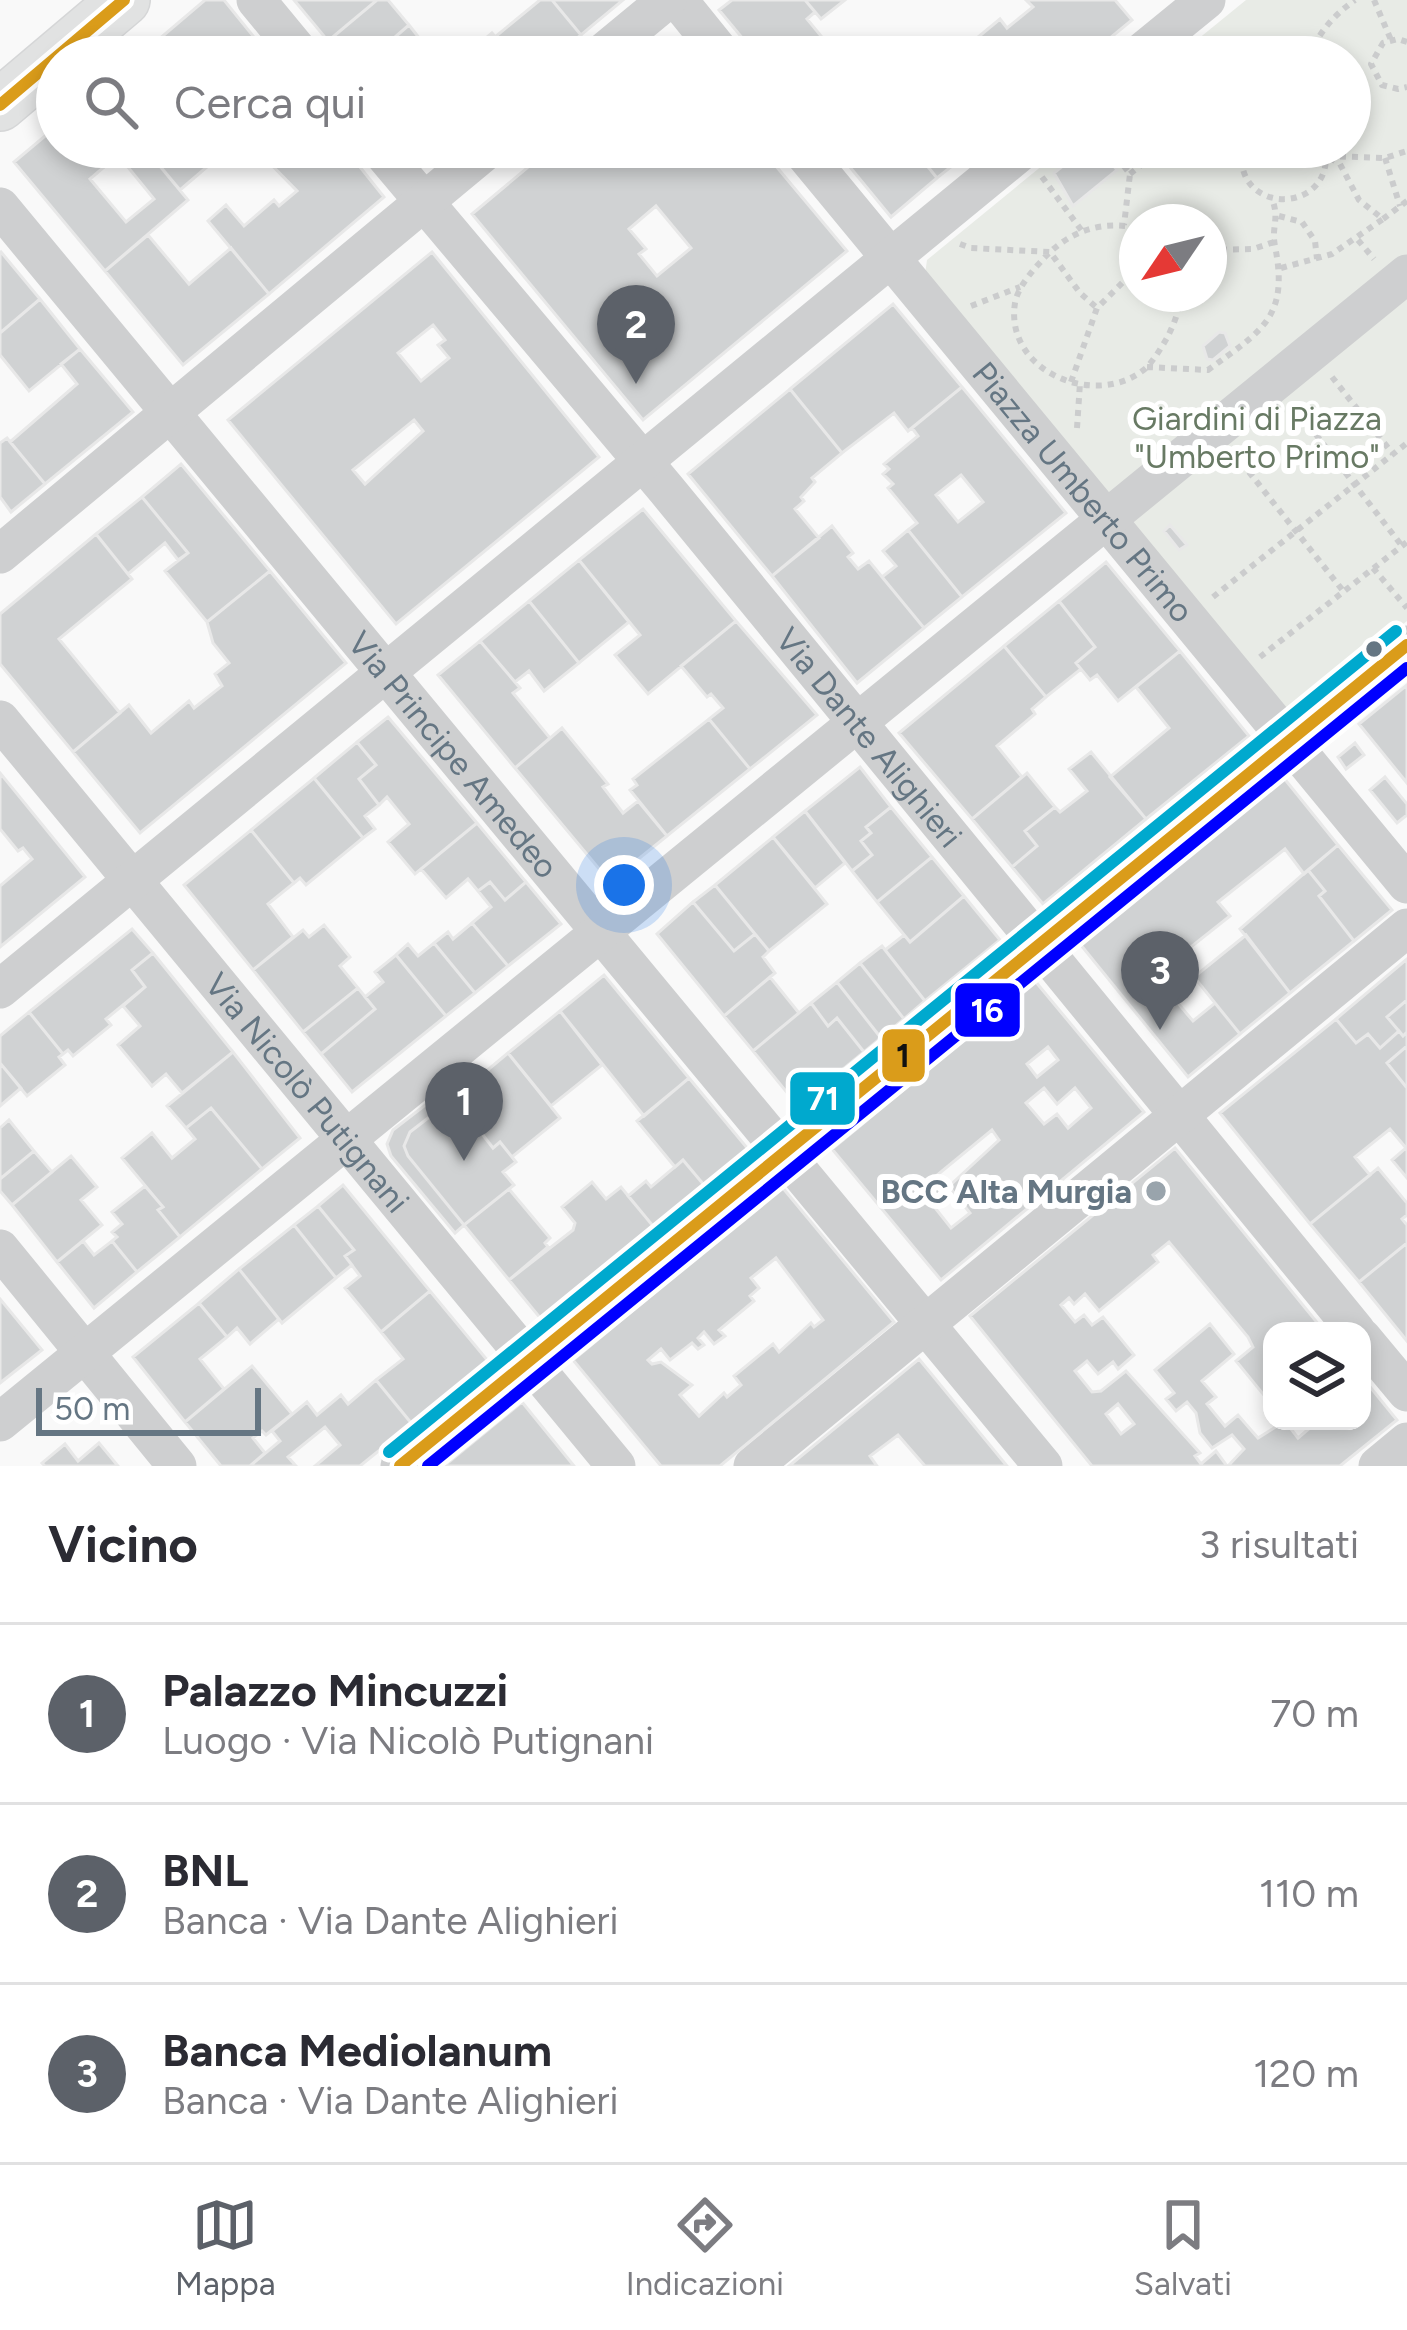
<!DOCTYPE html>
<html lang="it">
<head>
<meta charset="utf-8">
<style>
  :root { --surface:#fff; --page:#f2f2f3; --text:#2b2b33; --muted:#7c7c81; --line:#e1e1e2; --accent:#5c6169 }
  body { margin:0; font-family:Figtree,sans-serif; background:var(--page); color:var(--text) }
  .controls { position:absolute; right:36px; bottom:36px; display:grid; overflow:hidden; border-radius:24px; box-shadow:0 6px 18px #0003 }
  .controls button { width:108px; height:108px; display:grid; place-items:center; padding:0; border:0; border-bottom:3px solid var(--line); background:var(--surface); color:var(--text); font:60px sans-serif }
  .compass { position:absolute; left:1119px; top:204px; width:108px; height:108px; border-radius:50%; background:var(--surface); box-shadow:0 6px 18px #0003; rotate:235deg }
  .scale { position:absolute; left:36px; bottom:30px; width:225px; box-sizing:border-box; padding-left:12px; border:6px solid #657683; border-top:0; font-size:33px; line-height:42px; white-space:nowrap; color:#657683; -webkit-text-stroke:9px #fff; paint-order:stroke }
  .you { position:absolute; left:624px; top:885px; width:42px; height:42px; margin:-30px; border:9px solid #fff; border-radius:50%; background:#1a73e8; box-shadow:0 0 0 18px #1a73e833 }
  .badge { display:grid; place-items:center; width:78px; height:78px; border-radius:50%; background:var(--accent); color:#fff; font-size:39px; font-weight:700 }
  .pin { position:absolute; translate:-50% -99px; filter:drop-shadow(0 3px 6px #0008) }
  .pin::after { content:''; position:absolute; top:63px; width:42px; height:36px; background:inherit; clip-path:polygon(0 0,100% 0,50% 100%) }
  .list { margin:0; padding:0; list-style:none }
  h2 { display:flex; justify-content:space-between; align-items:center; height:156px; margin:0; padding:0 48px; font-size:51px }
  h2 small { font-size:39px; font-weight:400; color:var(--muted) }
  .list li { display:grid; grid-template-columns:78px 1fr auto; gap:36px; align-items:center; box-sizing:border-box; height:180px; padding:0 48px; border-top:3px solid var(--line) }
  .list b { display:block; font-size:45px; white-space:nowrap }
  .list p { margin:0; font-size:39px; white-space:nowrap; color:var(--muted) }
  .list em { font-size:39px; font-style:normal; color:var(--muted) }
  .icon { flex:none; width:66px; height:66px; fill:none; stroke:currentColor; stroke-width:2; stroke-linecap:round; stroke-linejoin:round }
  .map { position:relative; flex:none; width:1407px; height:1466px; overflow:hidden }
  .search { position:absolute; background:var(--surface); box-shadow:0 6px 18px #0003; left:36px; right:36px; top:36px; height:132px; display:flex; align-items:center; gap:30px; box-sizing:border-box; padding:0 42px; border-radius:66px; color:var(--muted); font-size:45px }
  .sheet { height:696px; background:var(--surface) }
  nav { display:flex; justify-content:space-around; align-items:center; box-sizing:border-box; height:168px; border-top:3px solid var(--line); background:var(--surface); font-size:33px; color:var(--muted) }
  nav a { display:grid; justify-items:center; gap:6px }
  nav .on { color:var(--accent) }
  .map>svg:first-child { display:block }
  .green { fill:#e8ebe6; fill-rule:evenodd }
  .building { fill:#d0d2d3; stroke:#e8e8e8; stroke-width:3; fill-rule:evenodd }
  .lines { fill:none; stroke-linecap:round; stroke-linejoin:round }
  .major-casing { stroke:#d5d6d7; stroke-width:54 }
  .path { stroke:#cbcccd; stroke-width:6; stroke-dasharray:6 6; stroke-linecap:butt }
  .minor { stroke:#cecfd0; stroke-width:39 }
  .major { stroke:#e1e2e2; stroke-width:51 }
  .bus-1-casing { stroke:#fff; stroke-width:21 }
  .bus-2-casing { stroke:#fff; stroke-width:21 }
  .bus-3-casing { stroke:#fff; stroke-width:21 }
  .bus-1 { stroke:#da9c1a; stroke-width:12 }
  .bus-2 { stroke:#00f; stroke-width:12 }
  .bus-3 { stroke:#00a9ce; stroke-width:12 }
  .bus-dot { fill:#657683; stroke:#fff; stroke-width:4.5 }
  .poi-dot { fill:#99a4ac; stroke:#fff; stroke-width:4.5 }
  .labels { text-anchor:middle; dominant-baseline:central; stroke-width:12; stroke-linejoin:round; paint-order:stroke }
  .park-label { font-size:33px; fill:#687a64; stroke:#fff }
  .street-label { font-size:33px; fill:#657683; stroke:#fff }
  .poi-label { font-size:33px; font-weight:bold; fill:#657683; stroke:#fff; text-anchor:end }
  .line-badge { stroke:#fff; stroke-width:4.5 }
  .badge-label { font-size:33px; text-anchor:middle; font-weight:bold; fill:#fff }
  .pale-badge-label { font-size:33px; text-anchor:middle; font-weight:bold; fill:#111 }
</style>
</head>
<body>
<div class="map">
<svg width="1407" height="1466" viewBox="0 0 1407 1466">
  <rect width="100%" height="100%" fill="#f9f9f9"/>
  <path class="green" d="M1246,0h161v621l-115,94 -367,-441 2,-14 138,-113h285v-90h-174zM1137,222h72v72h-72z"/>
  <path class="building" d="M205,0h19l46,57h-132z
    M294,0h83l-49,41z
    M377,0h11l21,25 -37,32h-31l-13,-16z
    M540,0h12l29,35 -27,22h-42l-17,-20z
    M552,0h71l-42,35z
    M732,0h73l10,12 -8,7 28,34 -5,4h-72l-39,-47z
    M805,0h40l-24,19z
    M1026,0h89l17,20 -45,37h-94l-16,-19 23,-19 7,9 26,-21z
    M409,25l25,32h-62z
    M492,33l20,24h-58l7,-6 4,5z
    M977,38l16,19h-40z
    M57,126v21h87l44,53 -83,71 -91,-109zM118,155l36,44 -28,23 -36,-43z
    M144,147h59l12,13 -35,30z
    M254,147h90l40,50 -115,97 -61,-73 18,-16 18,21 30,-26 5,6 18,-15z
    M415,147h30l-18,15z
    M552,147h208l87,104 -204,169 -171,-206zM656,206l35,42 -34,28 -18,-22 7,-5 -17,-20z
    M850,147h62l25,31 -46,39 -51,-62z
    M912,147h64l-39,31z
    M1086,147h6l6,7 4,-3 15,19 -44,36 -19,-33z
    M148,235l41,49 42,-36 38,46 -86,71 -78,-94z
    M1,252l39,47 -40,34v-80z
    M432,252l167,205 -203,167 -168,-204zM433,325l12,15 -7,5 11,13 -28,23 -23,-28zM414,420l9,11 -58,53 -12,-14z
    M40,299l40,50 -51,42 -29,-36v-22z
    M893,304l69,83 -54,44 -14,-18 -52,40 -52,-64z
    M1219,332l6,1 5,13 -17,14 -6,-1 -4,-13z
    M80,349l53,63 -88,72 -35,-42 67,-58 -16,-20z
    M962,387l104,126 -104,84 -54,-67 9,-7 -29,-35 5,-4 -10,-10 6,-5 -5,-5 34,-28 -6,-8zM961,475l22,27 -25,20 -22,-27z
    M790,389l52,64 -30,25 3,4 -14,15 3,4 -9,8 24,29 -47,38 -84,-102z
    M7,438l38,46 -34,28 -11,-15v-54z
    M181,464l89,107 -63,51 -42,-51 23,-18 -46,-56z
    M142,497l46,56 -10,7 -13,-17 -37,31 -32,-40z
    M643,509l93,112 -88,73 -33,-39 25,-20 -61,-75z
    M1170,525l17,20 -8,5 -15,-19z
    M832,526l21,27 -5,4 10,12 11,-8 55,67 -67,55 -85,-107z
    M908,530l54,67 -38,31 -42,-51 14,-11 -13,-15z
    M96,534l36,45 -73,60 61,74 -47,39 -73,-88v-50z
    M579,560l50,62 -50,41 -50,-62z
    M1106,562l74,89 -62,50 -21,-26 -7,5 -14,-17 19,-16 -36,-46z
    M270,571l76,92 -206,170 -67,-81 56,-47 22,28 38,-32 5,7 28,-22 -7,-12 14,-11 -16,-20 -6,-21z
    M529,601l50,62 -35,28 -15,-20 -14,11 -35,-41z
    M1059,601l36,46 -19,16 5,6 -35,28 -42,-51z
    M736,621l81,94 -67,54 -41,-50 14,-11 -12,-14 -4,3 -26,-31z
    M480,641l40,47 -7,5 37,45 -35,30 -77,-93z
    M1004,646l42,51 -14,12 3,5 -38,32 25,31 -50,42 -73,-86z
    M1180,651l69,85 -103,83 -36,-42 59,-49 -33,-41z
    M1407,685v98l-48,-59z
    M388,717l89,106 -62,51 -27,-32 21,-18 -22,-27 -8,8 -20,-26 17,-14 -19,-23z
    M709,719l41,50 -83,67 -37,-46 7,-5 -4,-6z
    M562,728l46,56 -5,3 20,26 15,-12 29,35 -57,46 -95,-114z
    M357,742l19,23 -17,14 20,26 -14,11 10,13 -12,9 -49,-60z
    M1355,743l9,12 -18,14 -8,-12z
    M1091,752l55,67 -103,85 -31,-37 25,-21 -12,-15 30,-24 5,5 27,-21 -18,-22z
    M860,767l31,40 -25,20 5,6 -10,8 11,14 -20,16 -47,-60z
    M0,773l85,104 -85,70v-61l32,-27 -9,-11 -5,3 -18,-22z
    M1027,773l28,34 -30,24 12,15 -25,21 -40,-48z
    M1283,777l55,68 -34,29 -19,-25 -67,53 12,14 -53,42 11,13 -22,18 27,32 22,-18 25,31 -52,43 -108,-133z
    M1385,777l22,27v11l-10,8 -27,-33z
    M314,778l49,60 -57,47 -6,-7 -6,5 -43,-53z
    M891,807l41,50 -55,45 -25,-31 20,-16 -11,-14 10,-8 -5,-6z
    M805,811l40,52 -30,25 -42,-51z
    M477,823l49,59 -21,18 -15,-18 -12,9 -10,-12 -22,19 -25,-29z
    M251,830l43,53 -26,21 25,33 -40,33 -69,-85z
    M773,837l54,67 -58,47 -54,-66z
    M1338,845l54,65 -38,31 -35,-45 6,-5 -17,-21z
    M932,857l32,39 -54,46 -33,-40z
    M1308,870l17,21 -6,5 35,45 -64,52 -50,-64z
    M490,882l15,18 21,-18 35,42 -53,42 -36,-43 19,-16 -13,-16z
    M715,885l40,49 -21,17 -41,-49z
    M964,896l36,44 -75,61 -40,-51 19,-15 6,7z
    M693,902l41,49 21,-17 14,17 -6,6 12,16 -51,43 -67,-82z
    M472,923l36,43 -33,27 -41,-50 14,-11 5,7z
    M324,925l26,32 -10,9 18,22 -55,44 -50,-62 50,-40 6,7z
    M132,929l21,24 -21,17 13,17 -39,32 5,6 -38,31 -5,-6 -5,4 -34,-42z
    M1246,935l44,58 -50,41 -46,-57z
    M434,943l41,50 -29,23 -50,-61 12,-11 10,12z
    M882,946l43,55 -21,18 -44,-56z
    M153,953l80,99 -51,41 -16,-19 -14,12 -34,-41 22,-19 -17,-20 22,-19 -13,-17z
    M396,955l50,61 -94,76 -31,-38 54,-45 -10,-12 18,-15 -8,-10z
    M1407,959v41l-20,17 12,14 -19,17 -12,-14 -12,9 -20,-24z
    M860,963l44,56 -23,19 -44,-56z
    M604,975l85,103 -45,38 -84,-105z
    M770,977l29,36 -46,38 -29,-35z
    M1035,981l109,131 -203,168 -109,-131zM1048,1047l10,13 -21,17 -10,-13zM1044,1088l13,16 18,-16 16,20 -23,20 -11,-14 -13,10 -18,-21zM992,1130l7,10 -53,49 -10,-13zM951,1189l19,24 -19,15 -19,-24z
    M837,982l44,56 -17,14 -27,-34 -9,8 -17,-23z
    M358,988l17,21 -54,45 -18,-22z
    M1407,1000v32l-4,4 -16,-19z
    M811,1003l17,23 9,-8 27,34 -66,54 -45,-55z
    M560,1011l42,54 -51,41 -43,-53z
    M29,1012l34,42 -4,3 6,8 -38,31 -27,-33v-27z
    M1336,1019l20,24 12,-9 12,14 19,-17 4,5 4,-4v14l-20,17 20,25v90l-15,-18 14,-12 -16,-19 -35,28 15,18 -60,49 -90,-111z
    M1407,1046v42l-20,-25z
    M233,1052l67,86 -38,31 -51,-61 -25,20 -19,-22z
    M508,1053l52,65 -48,39 -12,-15 -7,6 -39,-50z
    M0,1063l21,25 -21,18z
    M689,1078l59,71 -44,36 -21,-25 -8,7 -38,-46z
    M446,1089l8,9 -44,34 -6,14 4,10 56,69 -9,8 -64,-77 -4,-12 6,-14z
    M454,1098l39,50 7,-6 16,20 -13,10 11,13 -50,40 -56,-69 -4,-10 6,-14z
    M211,1108l51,61 -82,68 -22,-27 5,-3 -41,-49 30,-25 20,25 23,-19 -9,-11z
    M9,1120l25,31 -34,28v-51z
    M1175,1148l149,183h-52v74l-36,-44 17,-14 -5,-10 -79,-95 -16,13 5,7 -59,49 -14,-17 -11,10 -5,-6 -8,7 14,17 9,-7 8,10 11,-8 31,38 -16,14 -5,-7 -15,12 -11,-13 -12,10 17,21 9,-1 25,-20 74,82 -5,3 6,8 15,-13 11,15h-135l-122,-150zM1118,1404l16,20 -13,10 -15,-20z
    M34,1151l18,21 -40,33 -12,-14v-12z
    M71,1156l26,31 -16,13 21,25 -45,37 -45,-57z
    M683,1160l21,25 -51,41 -25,-30 18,-15 5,6z
    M1378,1168l29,35v12l-5,4 5,6v18l-48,39 -49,-58z
    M592,1182l14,17 15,-12 32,39 -112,93 -32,-39 64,-50 2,-7 -13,-16z
    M343,1185l87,106 -49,41 -36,-44 15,-12 -15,-20 9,-6 -36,-44z
    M145,1186l18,21 -5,3 22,27 -43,35 -25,-31 5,-4 -5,-5 10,-8 -10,-12z
    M782,1187l112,135 -174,144h-59l-88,-106zM776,1258l47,62 -9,7 -3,-4 -32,29 -6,-8 -39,32 7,9 -14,12 -3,-4 -25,23 -19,-21 12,-10 -31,-23 -9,2 -4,-4 13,-11 9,11 22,-17 6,6 6,-4 -6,-7 6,-6 10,12 11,-8 -6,-6 35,-29 -4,-5 9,-8 -8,-10z
    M509,1189l41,49 -5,5 3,4 -39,33 -45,-55z
    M318,1206l36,44 -9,6 7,9 -16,13 -42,-53z
    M294,1225l42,53 -54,45 -43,-54z
    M83,1241l11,14 18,-14 25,31 -43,36 -37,-46z
    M1407,1243v98l-48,-59z
    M239,1269l40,50 -29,25 -13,-16 -10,9 -28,-34z
    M430,1291l58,70 -76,63 -36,-44 27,-21 -22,-27z
    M0,1299l42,51 -42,33z
    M199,1303l28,34 -27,22 24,30 -39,33 -52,-65z
    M1210,1324l24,30 -32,27 14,16 -9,7 18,22 13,-11 20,23 27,-17 13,17 20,-17h44v-44l35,43 -57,46h-112l16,-17 -12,-14 -20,13 -12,-15 -4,-20 -9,-11 -11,9 -10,-12 8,-6 -19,-23z
    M919,1359l88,107h-82l-27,-31 -28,21 7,10h-88z
    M252,1366l40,48 -26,21 -4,-4 -9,7 12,15 -15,13h-29l-36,-44z
    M376,1380l36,44 -52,42h-45l25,-21 -15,-18 -37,30 8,9h-46l30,-25 -8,-10 35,-29 10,13 24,-20 7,9z
    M522,1402l52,64h-130z
    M99,1443l19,23h-73l-3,-3 23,-19 13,17z"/>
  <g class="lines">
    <g class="major-casing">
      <path id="major" d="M0,105l124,-105"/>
    </g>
    <path class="path" d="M1374,0l17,40
      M1407,42l-9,-3 -15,4 -12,21 11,21 16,4 9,-2
      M1309,57c9,-24 25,-42 46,-57
      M1109,147l21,27 -6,51
      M1242,147c-10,71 95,68 83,0
      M1328,156l57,2 22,-7
      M1385,158l15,48
      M1130,174l33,-27
      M1042,177l40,54
      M1279,216l23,6 13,19 2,18
      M1383,219l24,-18
      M1137,228c-35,-8 -67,3 -92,29 -11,12 -27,29 -30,46 -11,69 82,107 131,65 8,-8 15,-20 21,-30 7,-14 13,-28 13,-44
      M1358,240l16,19
      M960,244l11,4 79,4 30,41 17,15
      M1209,250l44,-1 21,-7
      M1281,268l51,-14 51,-35 -24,-19 -19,-36 -13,-8
      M971,306l49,-19
      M1147,367l61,3c55,-40 81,-53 67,-124 -4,-19 5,-27 -3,-47
      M1332,377l61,77
      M1071,382l26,-74 40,-40
      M1294,406l108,140
      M1077,428l3,-45
      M1234,453l110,139
      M1373,568l34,40
      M1213,597l194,-154
      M1260,657l147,-115"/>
    <g class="minor">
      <path d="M256,0l47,57"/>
      <path d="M678,0l46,57"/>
      <path d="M598,57l69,-57"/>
      <path d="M1136,57l70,-57"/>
      <path id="s1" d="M378,147l288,342 690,842"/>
      <path id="s2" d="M799,147l608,737"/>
      <path id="s3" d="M0,207l1043,1259"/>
      <path d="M0,554l490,-407"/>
      <path id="s4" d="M0,720l616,746"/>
      <path d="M0,989l1026,-842"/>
      <path d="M0,1249l177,217"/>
      <path d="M1362,1338l45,54"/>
      <path d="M0,1422l1407,-1148"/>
      <path d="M400,1466l1007,-821"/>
      <path d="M753,1466l654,-538"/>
      <path d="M1378,1466l29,-24"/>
    </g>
    <use href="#major" class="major"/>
    <g class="bus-1-casing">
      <path id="bus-1" d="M0,105l124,-105
        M400,1466l1007,-821"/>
    </g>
    <g class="bus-2-casing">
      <path id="bus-2" d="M428,1466l979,-798"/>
    </g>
    <g class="bus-3-casing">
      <path id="bus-3" d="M389,1452l1007,-821"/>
    </g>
    <use href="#bus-1" class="bus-1"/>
    <use href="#bus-2" class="bus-2"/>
    <use href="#bus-3" class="bus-3"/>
  </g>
  <circle class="bus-dot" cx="1374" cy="649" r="10"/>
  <circle class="poi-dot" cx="1156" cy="1191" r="12"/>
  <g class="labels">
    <g class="park-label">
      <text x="1257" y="418">Giardini di Piazza<tspan x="1257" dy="38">"Umberto Primo"</tspan></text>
    </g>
    <g class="street-label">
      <text stroke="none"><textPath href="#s2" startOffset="447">Piazza Umberto Primo</textPath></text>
      <text stroke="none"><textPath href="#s1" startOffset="768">Via Dante Alighieri</textPath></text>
      <text stroke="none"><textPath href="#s3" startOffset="711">Via Principe Amedeo</textPath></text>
      <text stroke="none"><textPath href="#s4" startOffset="483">Via Nicolò Putignani</textPath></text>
    </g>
    <g class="poi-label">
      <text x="1132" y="1191">BCC Alta Murgia</text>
    </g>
  </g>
  <g class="line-badge">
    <rect x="953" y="981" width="69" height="58" rx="12" fill="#00f"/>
    <rect x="880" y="1027" width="47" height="57" rx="12" fill="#da9c1a"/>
    <rect x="788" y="1070" width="69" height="57" rx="12" fill="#00a9ce"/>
  </g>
  <g class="badge-label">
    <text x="987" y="1022">16</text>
    <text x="823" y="1110">71</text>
  </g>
  <g class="pale-badge-label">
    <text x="903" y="1067">1</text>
  </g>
</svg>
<div class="controls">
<button><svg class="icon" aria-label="layers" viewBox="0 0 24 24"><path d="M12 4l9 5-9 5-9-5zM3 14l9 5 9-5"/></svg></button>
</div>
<svg class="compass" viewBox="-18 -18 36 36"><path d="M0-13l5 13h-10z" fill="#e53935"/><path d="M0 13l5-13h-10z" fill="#7c7c81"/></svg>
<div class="scale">50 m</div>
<div class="you"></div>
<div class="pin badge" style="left:464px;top:1161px">1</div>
<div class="pin badge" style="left:636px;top:384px">2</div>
<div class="pin badge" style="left:1160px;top:1030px">3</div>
<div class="search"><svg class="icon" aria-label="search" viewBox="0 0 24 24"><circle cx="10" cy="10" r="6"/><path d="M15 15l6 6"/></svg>Cerca qui</div>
</div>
<section class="sheet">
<h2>Vicino<small>3 risultati</small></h2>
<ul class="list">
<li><span class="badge">1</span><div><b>Palazzo Mincuzzi</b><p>Luogo · Via Nicolò Putignani</p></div><em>70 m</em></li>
<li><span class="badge">2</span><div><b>BNL</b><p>Banca · Via Dante Alighieri</p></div><em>110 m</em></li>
<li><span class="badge">3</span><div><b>Banca Mediolanum</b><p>Banca · Via Dante Alighieri</p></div><em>120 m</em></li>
</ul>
</section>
<nav>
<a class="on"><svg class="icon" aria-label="map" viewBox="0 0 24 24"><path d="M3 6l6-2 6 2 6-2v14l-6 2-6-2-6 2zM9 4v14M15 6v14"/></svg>Mappa</a>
<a><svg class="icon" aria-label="directions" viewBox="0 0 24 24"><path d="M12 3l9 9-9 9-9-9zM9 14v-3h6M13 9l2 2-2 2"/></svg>Indicazioni</a>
<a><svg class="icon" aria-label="saved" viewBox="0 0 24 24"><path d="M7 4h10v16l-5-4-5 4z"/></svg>Salvati</a>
</nav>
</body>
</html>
